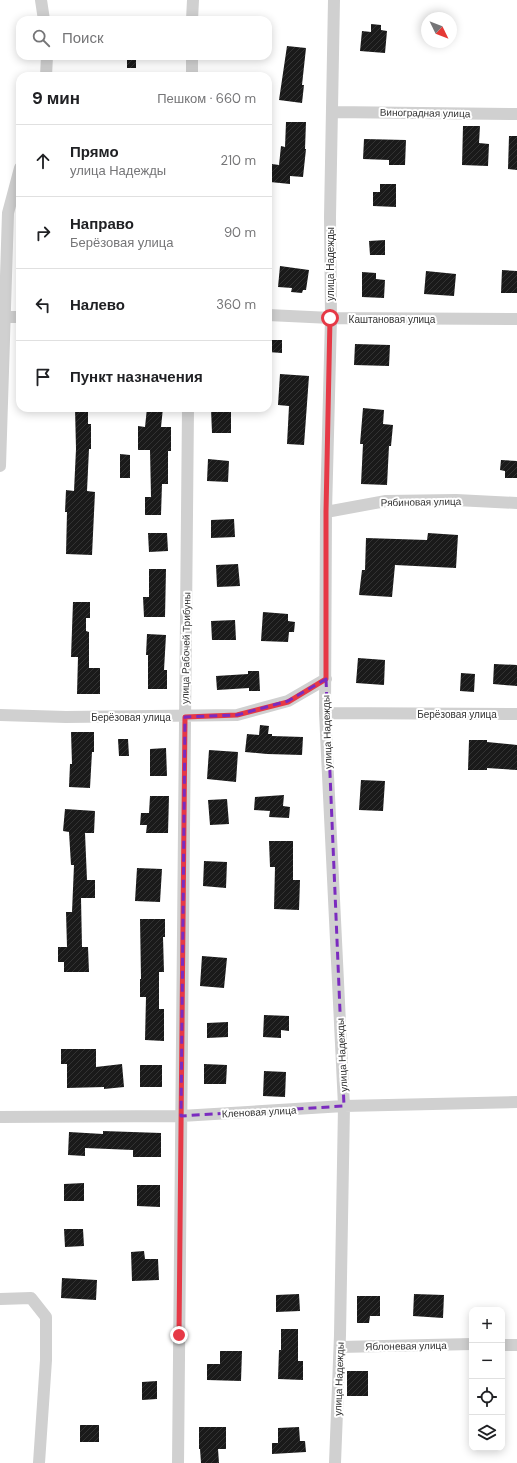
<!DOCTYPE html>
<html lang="ru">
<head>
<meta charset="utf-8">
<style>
  :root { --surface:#fff; --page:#f6f6f6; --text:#202124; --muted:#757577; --line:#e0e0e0 }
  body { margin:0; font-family:"DM Sans",sans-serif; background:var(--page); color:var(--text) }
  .controls { position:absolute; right:12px; bottom:12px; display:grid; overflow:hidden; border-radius:8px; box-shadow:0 2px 10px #0003 }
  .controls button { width:36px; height:36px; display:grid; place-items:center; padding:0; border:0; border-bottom:1px solid var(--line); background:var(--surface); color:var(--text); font:20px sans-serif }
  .compass { position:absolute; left:421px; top:12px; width:36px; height:36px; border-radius:50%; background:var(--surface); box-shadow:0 2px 10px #0003; rotate:133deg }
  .stop { position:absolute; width:12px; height:12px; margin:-9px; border:3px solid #e63946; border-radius:50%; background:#fff }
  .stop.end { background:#e63946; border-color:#fff; box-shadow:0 1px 4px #0008 }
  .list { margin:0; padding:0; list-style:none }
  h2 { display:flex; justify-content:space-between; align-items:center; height:52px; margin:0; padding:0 16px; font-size:17px }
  h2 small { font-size:13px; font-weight:400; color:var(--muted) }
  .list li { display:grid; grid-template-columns:26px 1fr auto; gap:12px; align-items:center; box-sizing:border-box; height:72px; padding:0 16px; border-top:1px solid var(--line) }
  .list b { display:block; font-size:15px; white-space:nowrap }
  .list p { margin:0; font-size:13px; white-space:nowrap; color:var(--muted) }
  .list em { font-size:13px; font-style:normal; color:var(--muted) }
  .icon { flex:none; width:22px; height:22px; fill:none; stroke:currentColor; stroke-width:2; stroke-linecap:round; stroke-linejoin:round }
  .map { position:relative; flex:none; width:517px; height:1463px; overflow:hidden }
  .search { position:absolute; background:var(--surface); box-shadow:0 2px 10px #0003; left:16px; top:16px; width:256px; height:44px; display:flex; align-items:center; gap:10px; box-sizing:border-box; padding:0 14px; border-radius:12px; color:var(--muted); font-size:15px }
  .panel { position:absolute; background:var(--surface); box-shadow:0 2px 10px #0003; left:16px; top:72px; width:256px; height:340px; border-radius:12px }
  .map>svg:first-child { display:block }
  .building { fill:url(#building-hatch) }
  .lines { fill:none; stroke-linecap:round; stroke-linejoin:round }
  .minor { stroke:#d0d0d0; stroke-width:12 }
  .route { stroke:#e63946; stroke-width:5 }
  .marked { fill:none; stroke:#7b2cbf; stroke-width:3; stroke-dasharray:8 5; stroke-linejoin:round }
  .labels { text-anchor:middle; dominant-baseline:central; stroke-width:4; stroke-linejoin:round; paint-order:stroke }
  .street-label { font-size:10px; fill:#333; stroke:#fff }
</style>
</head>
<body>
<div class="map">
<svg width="517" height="1463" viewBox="0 0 517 1463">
  <defs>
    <pattern id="building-hatch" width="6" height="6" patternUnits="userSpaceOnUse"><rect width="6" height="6" fill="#1a1a1a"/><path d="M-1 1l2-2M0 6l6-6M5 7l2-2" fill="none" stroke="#333"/></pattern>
  </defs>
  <rect width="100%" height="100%" fill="#fff"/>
  <path class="building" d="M371,24l10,1v5l6,1 -2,22 -25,-2 2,-20 9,1z
    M287,46l19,2 -4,37h2l-2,18 -23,-3z
    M127,56h9v12h-9z
    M286,122h20l-1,27h1l-3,28 -13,-1v8l-20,-2 2,-18 7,1 2,-19 4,1z
    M463,126h17l-1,17 10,1 -1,22 -26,-1z
    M509,136h8v34l-9,-1z
    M364,139l42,1 -1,25h-16v-5l-26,-1z
    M380,184h16v23l-23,-1v-14h7z
    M385,240v15h-15l-1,-14z
    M280,266l29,4 -3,20h-3l-1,3 -11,-1 1,-4 -14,-1z
    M502,270l15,1v22h-16z
    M426,271l30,3 -2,22 -30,-2z
    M362,272l14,1v6l9,1 -1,18 -22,-1z
    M268,340h14v13l-14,-1z
    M355,344l35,1 -1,21 -35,-1z
    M280,374l29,2 -5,69 -17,-1 2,-38 -11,-1z
    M75,408h13v16h3v25h-2l-2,42 8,1 -3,63 -26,-1 1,-42h-2l1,-22 8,1 2,-42z
    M147,408h16l-2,19h10v24h-3v33h-6l-1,31h-16v-18h6l-1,-47h-12v-24l7,1z
    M231,408v25h-19l-1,-24z
    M363,408l21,2 -1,14 10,1 -2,21h-2l-2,39 -26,-1 2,-40h-3z
    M120,454l10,1v23h-10z
    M208,459l21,2 -1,21 -21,-1z
    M501,460l16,1v17h-12v-7l-5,-1z
    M234,519l1,18 -24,1v-18z
    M148,533h19l1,18 -19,1z
    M428,533l30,2 -2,33 -61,-3 -3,32 -33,-2 3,-25h3l1,-32 61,2z
    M238,564l2,22 -23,1 -1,-22z
    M149,569h17l-1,48h-21l-1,-20h6z
    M73,602h17v16h-4v13l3,1v36h11v26h-23l1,-37h-7z
    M263,612l25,2v7l7,1 -1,10h-5l-1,10 -27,-1z
    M235,620l1,20h-24l-1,-19z
    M147,634l19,1 -2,35h3v19h-19v-34h-2z
    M358,658l27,2 -1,25 -28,-2z
    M494,664l23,1v21l-24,-2z
    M248,671h11l1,20h-11v-3l-32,2 -1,-14 32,-2z
    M461,673l14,1 -1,18 -14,-1z
    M260,725l9,1 -1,8h4v2l31,1 -1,18 -35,-1 -22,-2 2,-18 12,1z
    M71,732h23v20h-2l-2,36 -21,-1 1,-23h2z
    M118,739h10l1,17h-10z
    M469,740h18v2l30,3v25l-30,-2v2h-19z
    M166,748l1,28h-17v-27z
    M209,750l29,2 -2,30 -29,-3z
    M361,780l24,1 -2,30 -24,-1z
    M284,795l-1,11 7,1 -1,11 -20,-1 1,-6 -16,-1 1,-13z
    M150,796h19l-1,37h-22l1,-8h-7l1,-12h8z
    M227,799l2,25 -19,1 -2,-25z
    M65,809l30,2 -1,22h-9l2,47h8v18h-14l1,49h6l1,25h-25v-10h-6v-15h9l-1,-35h6l2,-47h-3l-2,-33 -6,-1z
    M269,841h24v39h7l-1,30 -25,-1 1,-42h-5z
    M204,861l23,1 -1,26 -23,-2z
    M137,868l25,1 -2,33 -25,-1z
    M140,919h25v18h-2l1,35h-5v37h5v32l-19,-1 1,-43h-6v-18h1z
    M202,956l25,2 -3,30 -24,-2z
    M264,1015l25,1v15l-8,-1v8l-18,-1z
    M228,1022v15l-21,1v-15z
    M61,1049h35v18l26,-3 2,23 -20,2v-2l-37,1v-24h-6z
    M204,1064l23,1 -1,19h-22z
    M140,1065h22v22h-22z
    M264,1071l22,1 -1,25 -22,-1z
    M103,1131l58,2v24h-28v-7l-48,-2v8l-17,-1 1,-23 34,2z
    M84,1183v18h-20v-17z
    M137,1185h23v22l-23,-1z
    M64,1229h19l1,17 -19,1z
    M144,1251l1,8h13l1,21 -27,1 -1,-29z
    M62,1278l35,2 -1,20 -35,-2z
    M299,1294l1,17 -24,1v-17z
    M414,1294l30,1 -1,23 -30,-2z
    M357,1296h23v20h-10l-1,7h-12z
    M281,1329h17v32h5v19l-25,-1 1,-29h2z
    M220,1351h22l-1,30 -34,-1v-16h13z
    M347,1371h21v25h-21z
    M157,1381v18l-15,1v-18z
    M80,1425h19v17h-19z
    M199,1427h27v22h-8l1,14h-18l-1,-14h-1z
    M299,1427l1,14h5l1,11 -34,2v-11h6v-15z"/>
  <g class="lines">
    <path class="minor" d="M41,0l3,20
      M334,0l-4,217 1,101 -5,194 -1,201 19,393 -4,229 -5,128
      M192,20l1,-20
      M46,76l1,-20
      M192,76v-20
      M332,112l185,2
      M268,315l63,3 186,1
      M5,317h15
      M0,466l8,-253 12,-45
      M326,512l60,-11 70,-1 61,3
      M325,713l192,1
      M0,715l66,2 171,-2 51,-14 38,-22
      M0,1117l181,-1 163,-10 173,-4
      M0,1299l31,-1 15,19v43l-7,103
      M502,1345h15
      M340,1347l132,-3
      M178,1463l10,-1055"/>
  </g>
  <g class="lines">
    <path class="route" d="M179,1335l6,-618 52,-2 51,-13 38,-23v-167l4,-194"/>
  </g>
  <path class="marked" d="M326,679l18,427 -163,10 4,-399 52,-2 51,-14z"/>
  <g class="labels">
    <g class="street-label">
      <text transform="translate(425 113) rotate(1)">Виноградная улица</text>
      <text transform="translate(330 264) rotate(-90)">улица Надежды</text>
      <text x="392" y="319">Каштановая улица</text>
      <text transform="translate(421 502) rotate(-1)">Рябиновая улица</text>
      <text transform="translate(186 648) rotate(-89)">улица Рабочей Трибуны</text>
      <text x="457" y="714">Берёзовая улица</text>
      <text x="131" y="717">Берёзовая улица</text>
      <text transform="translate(327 732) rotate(-92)">улица Надежды</text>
      <text transform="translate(342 1055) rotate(-93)">улица Надежды</text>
      <text transform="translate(259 1112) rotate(-3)">Кленовая улица</text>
      <text transform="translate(406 1346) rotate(-1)">Яблоневая улица</text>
      <text transform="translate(339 1379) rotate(-88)">улица Надежды</text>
    </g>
  </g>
</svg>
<div class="controls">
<button>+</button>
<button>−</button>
<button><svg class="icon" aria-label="locate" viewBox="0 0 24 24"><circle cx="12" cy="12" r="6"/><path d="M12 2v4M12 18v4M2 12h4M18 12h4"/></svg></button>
<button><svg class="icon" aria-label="layers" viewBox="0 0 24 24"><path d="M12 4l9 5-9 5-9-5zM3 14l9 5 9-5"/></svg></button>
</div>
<svg class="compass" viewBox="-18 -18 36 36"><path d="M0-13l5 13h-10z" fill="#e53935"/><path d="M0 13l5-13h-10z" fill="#757577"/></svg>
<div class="stop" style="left:330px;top:318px"></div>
<div class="stop end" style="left:179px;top:1335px"></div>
<div class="search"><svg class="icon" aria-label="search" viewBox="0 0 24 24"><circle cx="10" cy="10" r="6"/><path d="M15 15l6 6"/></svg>Поиск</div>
<section class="panel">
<h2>9 мин<small>Пешком · 660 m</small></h2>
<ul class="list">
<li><svg class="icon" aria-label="ahead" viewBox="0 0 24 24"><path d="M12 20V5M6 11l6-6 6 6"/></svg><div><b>Прямо</b><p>улица Надежды</p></div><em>210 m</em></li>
<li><svg class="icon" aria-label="right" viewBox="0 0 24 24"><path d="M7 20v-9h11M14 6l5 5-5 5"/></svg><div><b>Направо</b><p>Берёзовая улица</p></div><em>90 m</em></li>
<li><svg class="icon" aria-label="left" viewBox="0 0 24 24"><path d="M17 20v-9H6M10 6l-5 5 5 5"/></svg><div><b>Налево</b></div><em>360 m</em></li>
<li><svg class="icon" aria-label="arrive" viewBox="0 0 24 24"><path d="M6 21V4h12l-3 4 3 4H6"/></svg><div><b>Пункт назначения</b></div></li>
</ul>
</section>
</div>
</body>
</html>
